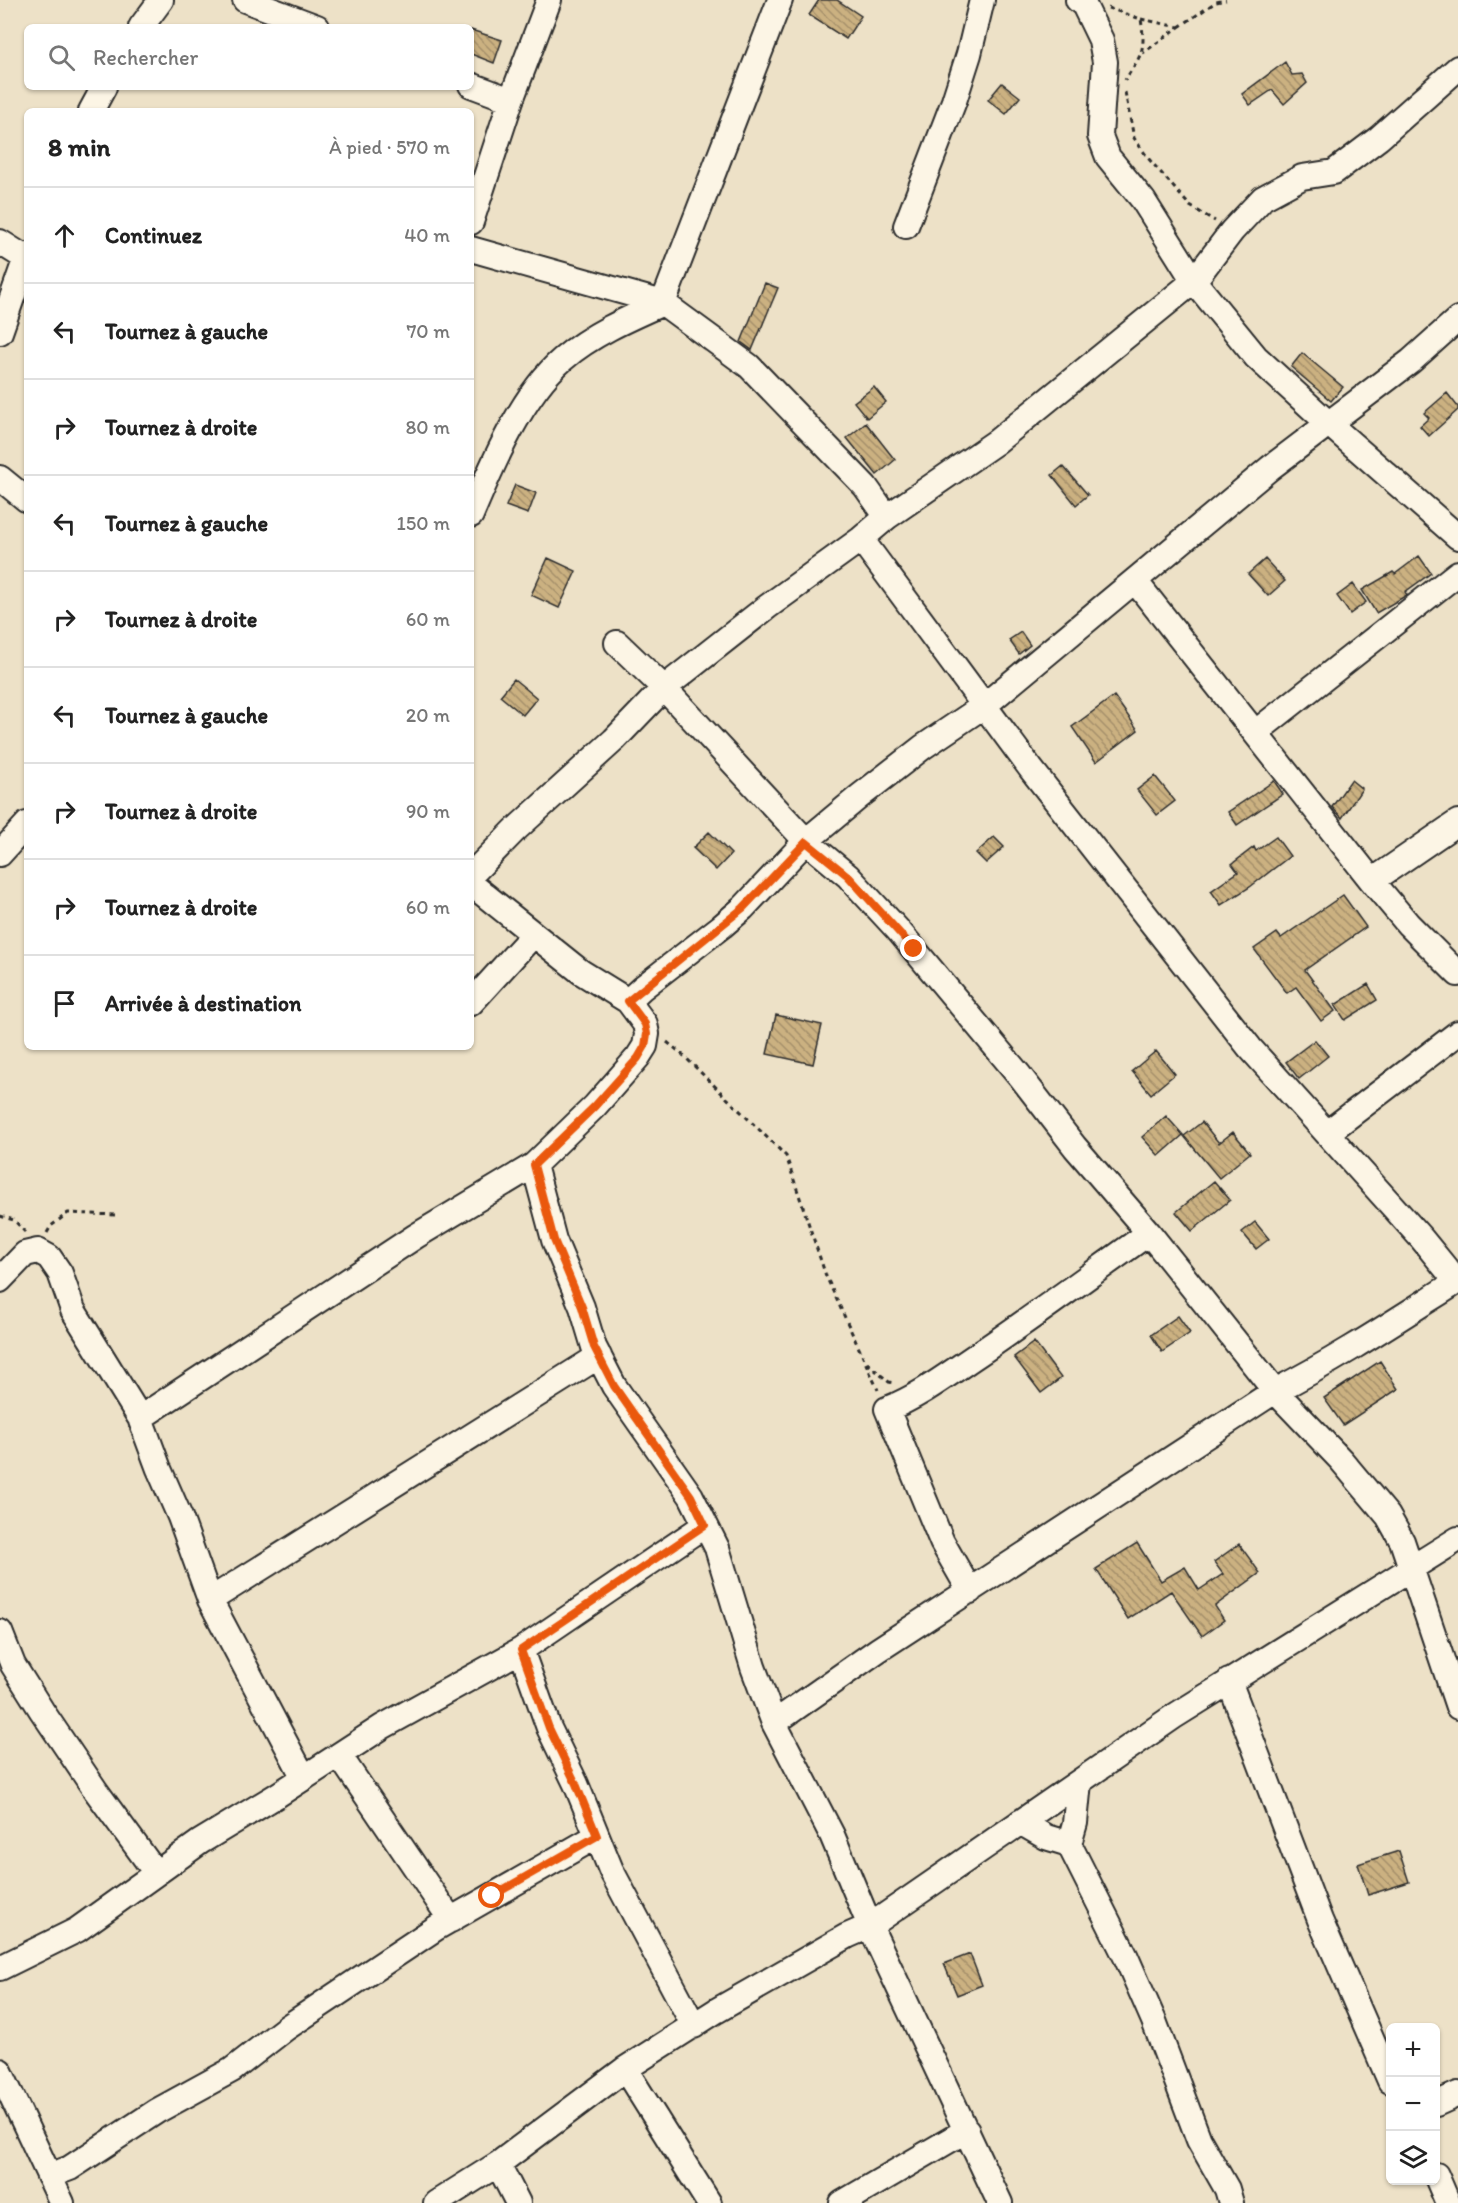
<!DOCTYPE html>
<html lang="fr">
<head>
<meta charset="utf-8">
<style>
  :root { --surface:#fff; --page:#f2f2f2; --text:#222; --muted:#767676; --line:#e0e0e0 }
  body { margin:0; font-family:Itim,sans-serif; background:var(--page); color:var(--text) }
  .controls { position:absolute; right:18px; bottom:18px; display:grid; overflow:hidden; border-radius:9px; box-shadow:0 2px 4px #0004 }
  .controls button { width:54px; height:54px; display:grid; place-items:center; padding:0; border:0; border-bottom:2px solid var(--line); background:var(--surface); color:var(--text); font:30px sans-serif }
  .stop { position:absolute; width:18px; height:18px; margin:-14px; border:4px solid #ea580c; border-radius:50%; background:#fff }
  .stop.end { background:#ea580c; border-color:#fff; box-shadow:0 2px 6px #0008 }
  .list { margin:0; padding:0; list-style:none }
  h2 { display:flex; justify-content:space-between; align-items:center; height:78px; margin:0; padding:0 24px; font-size:26px }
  h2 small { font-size:20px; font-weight:400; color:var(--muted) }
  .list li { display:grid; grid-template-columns:39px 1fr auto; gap:18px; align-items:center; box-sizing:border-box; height:96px; padding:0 24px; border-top:2px solid var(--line) }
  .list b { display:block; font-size:22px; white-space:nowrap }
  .list em { font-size:20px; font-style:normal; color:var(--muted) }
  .icon { flex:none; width:33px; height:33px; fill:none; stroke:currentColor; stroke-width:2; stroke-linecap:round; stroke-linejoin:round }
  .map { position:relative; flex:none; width:1458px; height:2203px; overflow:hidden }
  .search { position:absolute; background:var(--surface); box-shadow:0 2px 4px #0004; left:24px; top:24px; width:450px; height:66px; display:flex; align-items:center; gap:15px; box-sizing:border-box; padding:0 21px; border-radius:9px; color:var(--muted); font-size:22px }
  .panel { position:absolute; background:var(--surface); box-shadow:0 2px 4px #0004; left:24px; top:108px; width:450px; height:942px; border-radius:9px }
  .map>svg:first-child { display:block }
  .building { fill:url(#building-back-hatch); stroke:#2b2b2b; stroke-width:1.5 }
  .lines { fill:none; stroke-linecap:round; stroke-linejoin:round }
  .minor-casing { stroke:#2b2b2b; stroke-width:28 }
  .path { stroke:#2b2b2b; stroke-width:3; stroke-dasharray:4.5 4.5; stroke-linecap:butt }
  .minor { stroke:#fcf5e5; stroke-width:24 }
  .route { stroke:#ea580c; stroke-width:8 }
</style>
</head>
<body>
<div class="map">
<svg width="1458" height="2203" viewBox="0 0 1458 2203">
  <defs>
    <pattern id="building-back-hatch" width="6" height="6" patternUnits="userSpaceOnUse" patternTransform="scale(1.5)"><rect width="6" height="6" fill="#cbb181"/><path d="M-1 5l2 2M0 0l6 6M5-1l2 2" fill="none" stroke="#a5906a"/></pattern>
  </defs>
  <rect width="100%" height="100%" fill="#ede1c7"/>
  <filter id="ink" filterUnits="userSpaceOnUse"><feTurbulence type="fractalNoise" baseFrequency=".0167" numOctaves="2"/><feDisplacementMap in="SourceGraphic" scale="12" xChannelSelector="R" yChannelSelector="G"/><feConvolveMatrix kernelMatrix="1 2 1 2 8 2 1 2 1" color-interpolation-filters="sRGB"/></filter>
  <g filter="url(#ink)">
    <path class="building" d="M819,0h18l24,16 -15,23 -37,-24z
      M471,30l31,10 -8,23 -23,-9z
      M1285,62l7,13 10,-1 5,9 -23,21 -12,-14 -22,15 -8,-11z
      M1002,83l18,14 -14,17 -18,-14z
      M765,283l13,5 -26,62 -11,-8z
      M1302,353l41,34 -12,14 -40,-34z
      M874,387l12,15 -19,16 -13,-16z
      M1447,393l11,14v3l-29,26 -9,-10 9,-8 -5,-5z
      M866,423l29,37 -18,15 -30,-37z
      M1063,466l25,29 -12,10 -24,-30z
      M515,485l21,8 -8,21 -22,-8z
      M1419,556l12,17 -26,19 2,3 -31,18 -14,-23 31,-18 2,2z
      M548,558l28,13 -17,37 -28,-13z
      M1265,559l20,22 -17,15 -20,-22z
      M1353,584l13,18 -16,12 -13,-18z
      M1021,632l9,13 -11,9 -10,-14z
      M514,679l23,19 -14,17 -23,-19z
      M1114,696l24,34 -42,32 -24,-35z
      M1155,776l20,25 -18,14 -20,-25z
      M1351,780l11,9 -20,29 -10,-11z
      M1274,781l9,13 -46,31 -9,-13z
      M709,832l22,22 -15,16 -23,-22z
      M994,837l10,10 -18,16 -10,-10z
      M1276,837l14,19 -40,31 -29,18 -10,-14 27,-19 -6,-8 22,-17 2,4z
      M1343,895l23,32 -61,43 30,41 -14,10 -25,-34 -9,6 -33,-44 23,-16 4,5z
      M1368,984l9,16 -32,20 -10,-15z
      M776,1015l46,10 -9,39 -46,-10z
      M1315,1040l13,16 -29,23 -13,-17z
      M1156,1051l19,23 -24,20 -19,-23z
      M1166,1116l17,19 -24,21 -17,-19z
      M1202,1122l17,21 14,-11 17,21 -31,25 -35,-42z
      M1214,1181l16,19 -38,31 -16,-19z
      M1255,1222l14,17 -13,10 -14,-17z
      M1178,1316l12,17 -28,19 -11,-17z
      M1034,1342l27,36 -20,15 -27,-36z
      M1380,1361l18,28 -55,36 -19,-27z
      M1137,1543l24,38 24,-14 14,23 24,-16 -9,-12 25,-18 21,29 -45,33 9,14 -22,16 -31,-45 -43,28 -32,-50z
      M1399,1851l10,31 -41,13 -10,-31z
      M970,1954l12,31 -25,10 -13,-31z"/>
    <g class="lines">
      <g class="minor-casing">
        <path id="minor" d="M245,0l72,27
          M1078,0l6,5 17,35 4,22 -5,74 8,21 35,43 51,81 62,76 72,66 130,114
          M141,27l20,-27
          M471,85l40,15
          M91,111l13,-24
          M471,222l40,-122 38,-100
          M906,226l48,-125 15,-47 13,-54
          M0,242l27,17
          M471,249l192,54 86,63 116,120 22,31
          M0,332l27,-77
          M0,478l27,22
          M471,515c21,-50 51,-121 92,-156 29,-25 66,-41 100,-56l117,-303
          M861,539l170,230 219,279 172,191 35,43
          M1135,581l237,300 36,43 50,50
          M617,643l47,45 142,153 42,35 50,54 122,146 55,71 74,86 126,158 66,69 47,56 14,25 56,166
          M1256,732l202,-159
          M0,854l27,-30
          M471,875l44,-45 99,-90 50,-52 103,-81 94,-68 26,-22 109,-75 96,-78 102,-83 38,-50 31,-33 39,-21 32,-5 45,-34 79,-70
          M1372,881l86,-59
          M471,884l110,88 47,29 14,-13 80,-62 21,-18 63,-67 54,-45 63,-49 62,-42 285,-237 141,-107 47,-42
          M471,1003l62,-68
          M1327,1133l131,-100
          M534,1165l20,75 28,67 12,40 20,39 77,110 26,52 36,119 21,56 58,112 38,91 130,277
          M0,1280l25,-26 13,-3 11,6 11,16 13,37 67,108 19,51 21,48 30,83 94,178
          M140,1418l276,-182 118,-71 61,-59 43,-49 7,-11 2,-12 -2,-10 -17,-23
          M970,1591l-28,-49 -55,-133c33,-13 60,-34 90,-54 58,-39 114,-81 172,-122
          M210,1600l389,-244
          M0,1632l13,33 29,46 54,80 60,82
          M521,1650l28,78 27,56 35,86 83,156
          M1229,1681l91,239 70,161
          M774,1723l104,-73 397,-259c63,-32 123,-72 183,-110
          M339,1755l112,165
          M1020,1822l26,15 23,7 57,113 28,64 45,119 28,49 4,14
          M1069,1844l6,-21 4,-41
          M0,1968l77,-38 123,-88 76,-46 106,-69 139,-77 184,-125
          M625,2069l84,134
          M0,2071l62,132
          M1436,2104l22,-10
          M498,2164l20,39
          M1436,2175l12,28
          M49,2176l21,-8 87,-57 75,-41 54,-42 150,-100 161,-92
          M436,2203l62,-39 127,-95 91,-58 131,-75 23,-10 303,-209 285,-178
          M842,2203l125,-73"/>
      </g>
      <path class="path" d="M1108,8l33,11c5,32 1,35 -16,61
        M1141,19l38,8 -36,26
        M1179,27l37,-25 10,-2
        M1125,92l9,46 14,20 42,48 25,15
        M667,1042l15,12 104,102 40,120 52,114
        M0,1216l14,4 11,12
        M47,1233l4,-7 17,-13 48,2
        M867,1363l22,19 6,1"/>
      <use href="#minor" class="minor"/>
    </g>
  </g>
  <g class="lines" filter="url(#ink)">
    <path class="route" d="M492,1896l105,-60 -21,-52 -27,-56 -28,-78 184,-125 -14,-29 -77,-110 -20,-39 -12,-40 -28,-67 -20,-75 61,-59 43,-48 7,-12 2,-12 -2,-10 -17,-23 115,-93 63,-66 42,34 66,73"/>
  </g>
</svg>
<div class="controls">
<button>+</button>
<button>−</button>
<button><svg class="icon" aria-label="layers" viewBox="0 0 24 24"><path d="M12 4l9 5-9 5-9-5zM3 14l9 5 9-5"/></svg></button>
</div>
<div class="stop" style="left:492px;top:1896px"></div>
<div class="stop end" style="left:914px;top:949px"></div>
<div class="search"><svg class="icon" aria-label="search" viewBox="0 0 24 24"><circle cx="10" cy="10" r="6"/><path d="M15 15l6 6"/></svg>Rechercher</div>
<section class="panel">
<h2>8 min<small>À pied · 570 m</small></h2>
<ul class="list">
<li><svg class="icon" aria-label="ahead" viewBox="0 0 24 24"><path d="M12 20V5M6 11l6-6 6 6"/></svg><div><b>Continuez</b></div><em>40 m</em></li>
<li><svg class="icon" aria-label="left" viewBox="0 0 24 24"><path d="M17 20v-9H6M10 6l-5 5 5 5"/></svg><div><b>Tournez à gauche</b></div><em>70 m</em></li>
<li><svg class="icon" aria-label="right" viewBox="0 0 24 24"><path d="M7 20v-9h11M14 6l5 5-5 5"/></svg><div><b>Tournez à droite</b></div><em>80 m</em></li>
<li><svg class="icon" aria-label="left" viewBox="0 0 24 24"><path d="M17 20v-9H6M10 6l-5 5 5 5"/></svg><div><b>Tournez à gauche</b></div><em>150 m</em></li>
<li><svg class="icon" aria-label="right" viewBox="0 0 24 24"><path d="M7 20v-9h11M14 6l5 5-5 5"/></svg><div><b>Tournez à droite</b></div><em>60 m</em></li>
<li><svg class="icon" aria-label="left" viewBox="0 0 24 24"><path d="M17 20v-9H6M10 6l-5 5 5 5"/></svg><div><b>Tournez à gauche</b></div><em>20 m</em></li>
<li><svg class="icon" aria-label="right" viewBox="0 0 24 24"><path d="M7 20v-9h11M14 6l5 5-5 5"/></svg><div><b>Tournez à droite</b></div><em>90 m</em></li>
<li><svg class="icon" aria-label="right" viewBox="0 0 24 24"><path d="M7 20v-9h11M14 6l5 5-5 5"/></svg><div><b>Tournez à droite</b></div><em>60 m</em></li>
<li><svg class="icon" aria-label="arrive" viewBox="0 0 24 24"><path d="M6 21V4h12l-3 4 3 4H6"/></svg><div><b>Arrivée à destination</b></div></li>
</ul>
</section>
</div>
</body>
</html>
